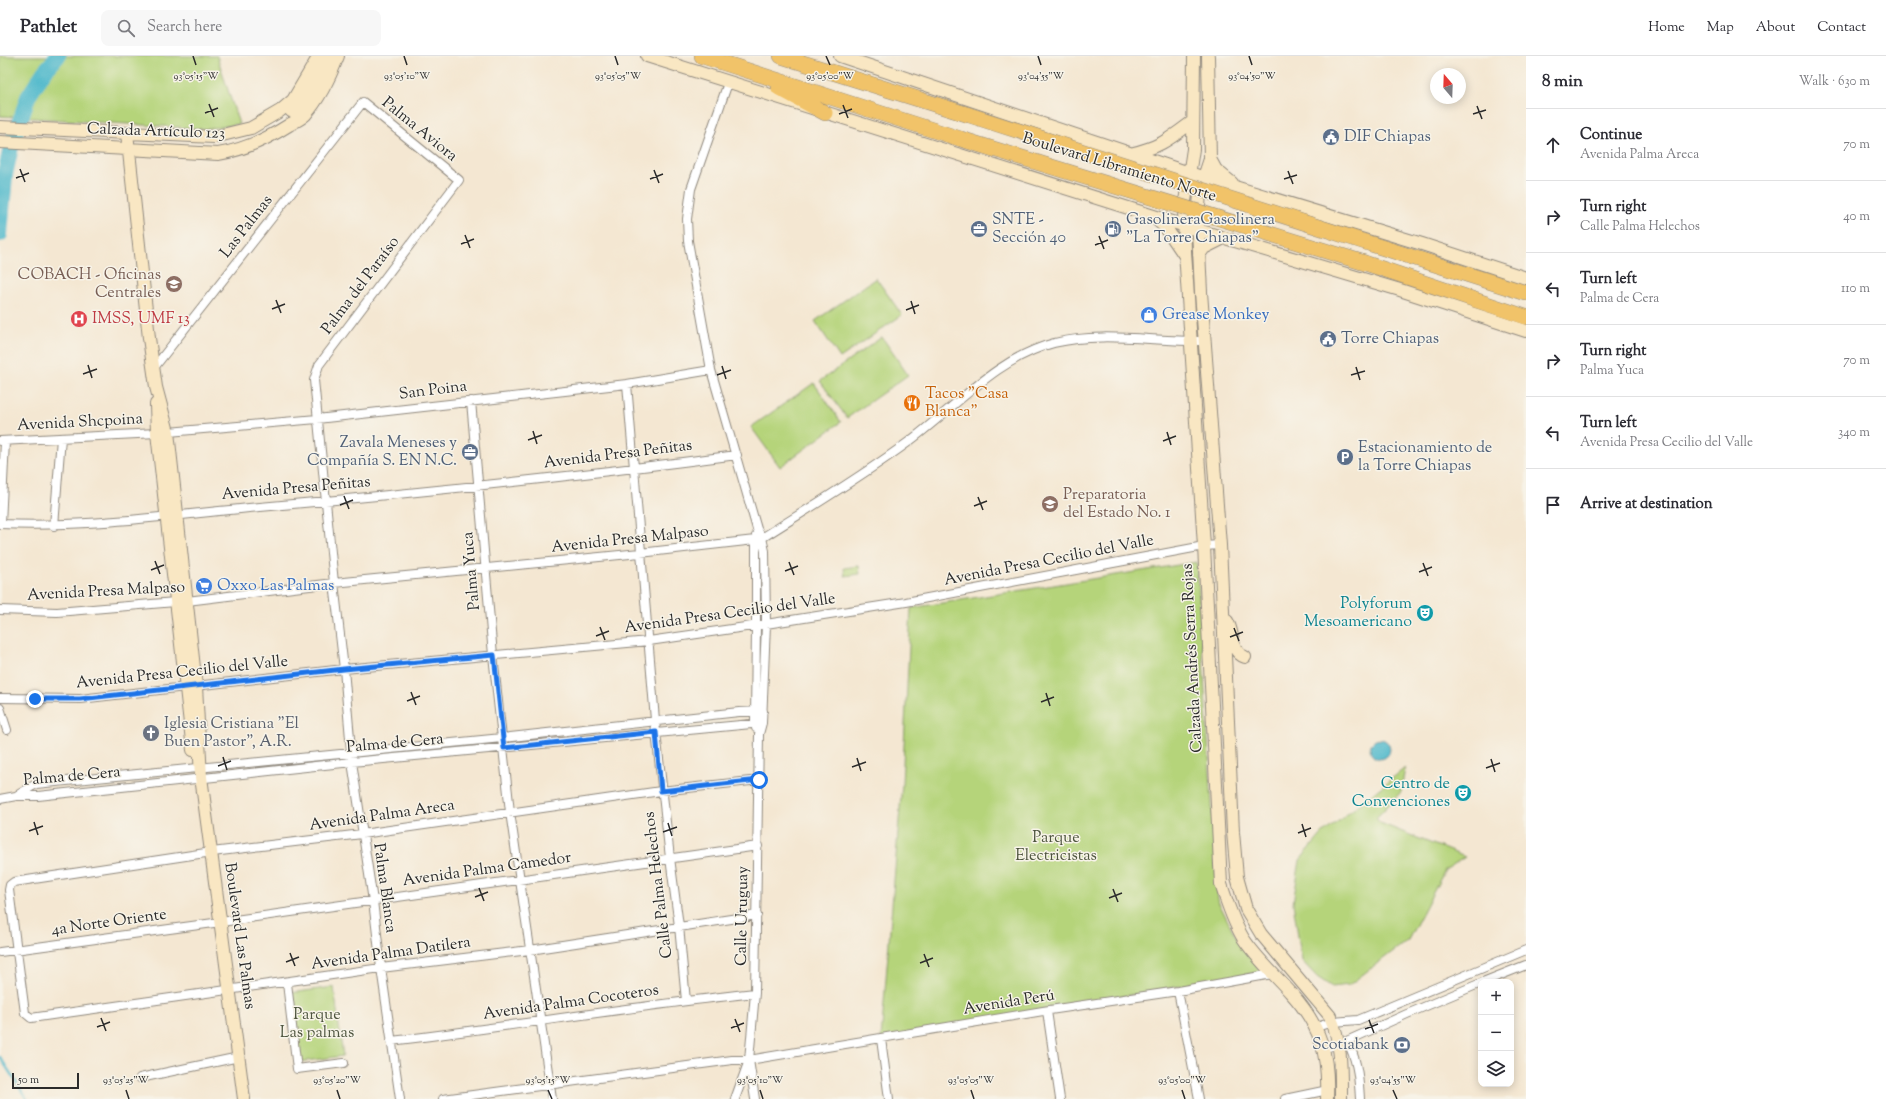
<!DOCTYPE html>
<html lang="en">
<head>
<meta charset="utf-8">
<style>
  :root { --surface:#fff; --page:#f7f7f7; --text:#2b2b33; --muted:#7c7c81; --line:#e1e1e2 }
  body { margin:0; font-family:"Sorts Mill Goudy",serif; background:var(--page); color:var(--text) }
  .controls { position:absolute; right:12px; bottom:12px; display:grid; overflow:hidden; border-radius:8px; box-shadow:0 2px 10px #0003 }
  .controls button { width:36px; height:36px; display:grid; place-items:center; padding:0; border:0; border-bottom:1px solid var(--line); background:var(--surface); color:var(--text); font:20px sans-serif }
  .compass { position:absolute; left:1430px; top:12px; width:36px; height:36px; border-radius:50%; background:var(--surface); box-shadow:0 2px 10px #0003; rotate:341deg }
  .scale { position:absolute; left:12px; bottom:10px; width:67px; box-sizing:border-box; padding-left:4px; border:2px solid #2b2b2b; border-top:0; font-size:11px; line-height:14px; white-space:nowrap; color:#2b2b2b; -webkit-text-stroke:3px #f7f3e8; paint-order:stroke }
  .stop { position:absolute; width:12px; height:12px; margin:-9px; border:3px solid #1a73e8; border-radius:50%; background:#fff }
  .stop.end { background:#1a73e8; border-color:#fff; box-shadow:0 1px 4px #0008 }
  .list { margin:0; padding:0; list-style:none }
  h2 { display:flex; justify-content:space-between; align-items:center; height:52px; margin:0; padding:0 16px; font-size:17px }
  h2 small { font-size:13px; font-weight:400; color:var(--muted) }
  .list li { display:grid; grid-template-columns:26px 1fr auto; gap:12px; align-items:center; box-sizing:border-box; height:72px; padding:0 16px; border-top:1px solid var(--line) }
  .list b { display:block; font-size:15px; white-space:nowrap }
  .list p { margin:0; font-size:13px; white-space:nowrap; color:var(--muted) }
  .list em { font-size:13px; font-style:normal; color:var(--muted) }
  .icon { flex:none; width:22px; height:22px; fill:none; stroke:currentColor; stroke-width:2; stroke-linecap:round; stroke-linejoin:round }
  .map { position:relative; flex:none; width:1526px; height:1043px; overflow:hidden }
  header { display:flex; align-items:center; gap:24px; box-sizing:border-box; height:56px; padding:0 20px; background:var(--surface); border-bottom:1px solid var(--line) }
  header strong { font-size:19px }
  nav { display:flex; gap:22px; margin-inline-start:auto; font-size:14px }
  .search { width:280px; height:36px; background:var(--page); display:flex; align-items:center; gap:10px; box-sizing:border-box; padding:0 14px; border-radius:8px; color:var(--muted); font-size:15px }
  main { display:flex }
  aside { flex:1; background:var(--surface) }
  .map>svg:first-child { display:block }
  .green { fill:#b5d47a; stroke:#708052 }
  .water { fill:#4eb8cb; stroke:#3c727b }
  .lines { fill:none; stroke-linecap:round; stroke-linejoin:round }
  .stream { stroke:#4eb8cb; stroke-width:2.5 }
  .river { stroke:#4eb8cb; stroke-width:16 }
  .street-casing { stroke:#90897e; stroke-width:10 }
  .secondary-casing { stroke:#90897e; stroke-width:14 }
  .highway-casing { stroke:#90897e; stroke-width:16 }
  .street { stroke:#fff; stroke-width:8 }
  .secondary { stroke:#f9e7c3; stroke-width:12 }
  .highway { stroke:#f1c369; stroke-width:15 }
  .highway-bridge-casing { stroke:#90897e; stroke-width:16; stroke-linecap:butt }
  .highway-bridge { stroke:#f1c369; stroke-width:15 }
  .route { stroke:#1a73e8; stroke-width:5 }
  .ticks { fill:none; stroke:#2b2b2b; stroke-width:1.5 }
  .labels { text-anchor:middle; dominant-baseline:central; stroke-width:3; stroke-linejoin:round; paint-order:stroke }
  .street-label { font-size:16px; fill:#2b2b2b; stroke:#f7f3e8 }
  .service-label { font-size:16px; fill:#4e5e75; stroke:#f7f3e8; text-anchor:start }
  .education-label { font-size:16px; fill:#785e54; stroke:#f7f3e8; text-anchor:end }
  .shop-label { font-size:16px; fill:#366cbe; stroke:#f7f3e8; text-anchor:start }
  .health-label { font-size:16px; fill:#be3a42; stroke:#f7f3e8; text-anchor:start }
  .food-label { font-size:16px; fill:#c56008; stroke:#f7f3e8; text-anchor:start }
  .culture-label { font-size:16px; fill:#0d838f; stroke:#f7f3e8; text-anchor:end }
  .worship-label { font-size:16px; fill:#5b616d; stroke:#f7f3e8; text-anchor:start }
  .park-label { font-size:16px; fill:#4e553f; stroke:#f7f3e8 }
  .ticks-label { font-size:10px; text-anchor:middle; fill:#2b2b2b; stroke:#f7f3e8; stroke-width:3; stroke-linejoin:round; paint-order:stroke }
</style>
</head>
<body>
<header>
<strong>Pathlet</strong>
<div class="search"><svg class="icon" aria-label="search" viewBox="0 0 24 24"><circle cx="10" cy="10" r="6"/><path d="M15 15l6 6"/></svg>Search here</div>
<nav><a>Home</a><a>Map</a><a>About</a><a>Contact</a></nav>
</header>
<main>
<div class="map">
<svg width="1526" height="1043" viewBox="0 0 1526 1043">
  <rect width="100%" height="100%" fill="#f7f3e8"/>
  <filter id="ink" filterUnits="userSpaceOnUse"><feTurbulence type="fractalNoise" baseFrequency=".025" numOctaves="2"/><feDisplacementMap in="SourceGraphic" scale="8" xChannelSelector="R" yChannelSelector="G"/><feConvolveMatrix kernelMatrix="1 2 1 2 8 2 1 2 1" color-interpolation-filters="sRGB"/></filter>
  <filter id="wash" filterUnits="userSpaceOnUse"><feTurbulence type="fractalNoise" baseFrequency=".012" numOctaves="4" result="noise"/><feDisplacementMap in="SourceGraphic" scale="16" xChannelSelector="R" yChannelSelector="G"/><feGaussianBlur stdDeviation="0.9" result="paint"/><feColorMatrix in="noise" values="0 0 0 0 0 0 0 0 0 0 0 0 0 0 0 0 0 1.4 0 .05"/><feComposite in="paint" operator="in"/></filter>
  <g filter="url(#wash)">
    <rect width="100%" height="100%" fill="#f4e7d2"/>
    <path class="green" d="M0,0h217l22,68 -32,5 -207,-13z
      M876,222l26,37 -62,43 -25,-37z
      M882,281l26,38 -61,43 -27,-37z
      M814,327l27,39 -61,45 -29,-40z
      M1197,506l21,339 20,40 23,31 -380,67 21,-255 9,-176z
      M859,510l1,8 -15,2 -1,-8z
      M1405,712l-4,24 -25,26 4,5 85,34 -20,13 -37,70 -59,45 -17,2 -15,-10 -15,-16 -9,-58 7,-43 22,-26z
      M334,931l9,69 -44,6 -9,-69z"/>
    <path class="water" d="M1370 693a10 10 0 1 1 20 0a10 10 0 1 1-20 0Z"/>
    <g class="lines">
      <path class="stream" d="M0,1001l27,42"/>
      <path class="river" d="M0,178l5,-59 6,-28 17,-50 16,-25 14,-16"/>
    </g>
  </g>
  <g filter="url(#ink)">
    <g class="lines">
      <g class="street-casing">
        <path id="street" d="M728,27l-37,106 -4,30 1,22 23,129 46,159 5,9 3,13 1,73 -4,99 -3,11 -4,259 -6,67 6,39
          M153,313l210,-267 96,78 -140,185 -5,15 20,203 10,86 8,93 21,139 8,67 19,131
          M627,328l29,348 14,126 9,68 7,75
          M471,345l22,254 17,157 42,287
          M0,385l157,-8 160,-14 310,-35 84,-14
          M0,468c87,4 173,-9 260,-17 159,-14 318,-31 477,-52
          M1,468l4,-83
          M54,470l7,-88
          M756,480v89l-1,98 1,5
          M0,554l57,2 130,-11 147,-18 306,-30 115,-13 7,-2c49,-31 99,-61 145,-95 47,-34 89,-85 147,-100 48,-12 101,-1 151,-2
          M0,642l80,1 264,-30 305,-28 117,-17 140,-22 298,-56 16,-1
          M0,652l7,22
          M16,740l20,-12 466,-46 237,-26 24,-1
          M0,743l16,-3h22l314,-34 410,-39
          M757,859l-227,35 -149,18 -350,50 -6,-5 -16,-123 1,-5 4,-3 198,-30 150,-18 299,-43 98,-11
          M0,896l221,-30 537,-76
          M1483,926l43,-17
          M287,927l10,86 47,-6
          M1178,935l21,108
          M1047,955l13,88
          M1316,971l17,-5 25,-2 168,-70
          M881,983l8,60
          M391,985c122,-15 243,-35 364,-48
          M1340,988l10,3c8,17 9,34 10,52
          M1324,992l16,-4 67,-30 74,-31
          M140,1022l99,-21
          M443,1043l289,-39h17l294,-49 135,-20 94,-17
          M735,1043l13,-36
          M1285,1043l43,-9"/>
      </g>
      <g class="secondary-casing">
        <path id="secondary" d="M647,0l551,174 202,60 126,41
          M840,0l349,117 233,71 104,34
          M1194,0l-1,93 -9,59 1,43 19,295 17,338c6,19 12,37 22,54 13,20 32,37 48,55 30,33 38,62 36,106
          M1208,0l2,103 -10,30 -2,41 3,62 19,253 13,287 4,45 9,32 15,25 69,82c12,27 11,54 11,83
          M291,55c17,-12 30,-36 37,-55
          M0,71l214,10 37,-9 29,-17 13,-11 26,-44
          M127,77l22,205 7,49 12,45 28,254 5,91 43,322
          M0,86l218,12c26,-4 49,-15 71,-29 5,-3 12,-6 16,-10 15,-17 25,-38 33,-59
          M1130,98c30,-7 38,-14 62,-32
          M1210,103l6,11 16,13
          M1154,161l12,11 19,28
          M1199,199l5,-7 20,-10
          M156,348l1,29 36,317
          M1227,565c8,12 2,30 18,36"/>
      </g>
      <g class="highway-casing">
        <path id="highway" d="M702,0l259,83
          M781,0l188,59
          M779,32l46,25
          M1371,188l155,49
          M1365,207l161,54"/>
      </g>
      <use href="#street" class="street"/>
      <use href="#secondary" class="secondary"/>
      <use href="#highway" class="highway"/>
      <g class="highway-bridge-casing">
        <path id="highway-bridge" d="M969,59l402,129
          M961,83l404,124"/>
      </g>
      <use href="#highway-bridge" class="highway-bridge"/>
    </g>
  </g>
  <g class="lines" filter="url(#ink)">
    <path class="route" d="M35,643h45l264,-30 150,-14 10,93 152,-16 5,59 98,-11"/>
  </g>
  <path class="ticks" d="M193,0l3,9M404,0l3,9M615,0l3,9M826,0l4,9M1038,0l3,9M1249,0l3,9M209,48l5,13M843,49l5,13M1477,50l5,13M205,57l13,-5M839,58l13,-5M1473,58l13,-4M20,113l5,13M654,114l5,13M1288,115l5,13M16,122l13,-5M650,123l13,-5M1284,123l13,-4M465,179l5,13M1099,180l5,13M461,188l13,-5M1095,189l13,-5M276,244l5,13M911,245l4,13M272,253l13,-5M906,254l13,-5M88,309l4,13M722,310l4,13M1356,311l4,13M83,318l14,-5M717,319l14,-5M1351,319l14,-4M533,375l4,13M1167,376l4,13M528,384l14,-5M1163,385l13,-5M344,440l5,13M978,441l5,13M340,449l13,-5M974,450l13,-5M155,505l5,13M789,506l5,13M1423,507l5,13M151,514l13,-5M785,515l13,-5M1419,516l13,-5M600,571l5,13M1234,572l5,13M596,580l13,-5M1230,581l13,-5M411,636l5,13M1046,637l4,13M407,645l13,-5M1041,646l13,-5M223,701l4,13M857,702l4,13M1491,703l4,13M218,710l13,-5M852,711l14,-5M1486,712l14,-5M34,766l4,13M668,767l4,13M1302,768l4,13M29,775l14,-5M663,776l14,-5M1298,777l13,-5M479,832l5,13M1113,833l5,13M475,841l13,-5M1109,842l13,-5M290,897l5,13M924,898l5,13M286,906l13,-5M920,907l13,-5M101,962l5,13M735,963l5,13M1369,964l5,13M97,971l13,-5M731,972l13,-5M1365,973l13,-5M126,1034l3,9M337,1034l3,9M548,1034l4,9M760,1034l3,9M971,1034l3,9M1182,1034l3,9M1393,1034l4,9"/>
  <defs>
    <g id="civic-disc" transform="scale(0.9)"><circle r="9.5" fill="#5c6f8a" stroke="#f7f3e8"/><path d="M-.6-6.5H3V-4.5H.6V-3L4-1V1h2V6H-6V1h2V-1L-.6-3ZM-1.2 2.5V6h2.4V2.5Z" fill="#fff"/></g>
    <g id="office-disc" transform="scale(0.9)"><circle r="9.5" fill="#5c6f8a" stroke="#f7f3e8"/><path d="M-6-3h4V-5.5h4V-3h4V5H-6ZM-1-4.5V-3h2v-1.5ZM-6 0V1H6V0Z" fill="#fff"/></g>
    <g id="fuel-disc" transform="scale(0.9)"><circle r="9.5" fill="#5c6f8a" stroke="#f7f3e8"/><path d="M-5.5-6h7V0h2V4h1.3V-2.5L3-4.5l.8-.8L6-3V5H2.5V1h-1V6h-7ZM-4.2-4.7v3.2H.2V-4.7Z" fill="#fff"/></g>
    <g id="school-disc" transform="scale(0.9)"><circle r="9.5" fill="#8d6e63" stroke="#f7f3e8"/><path d="M0-5L7-2L0 1L-7-2ZM-4 1L0 2.5L4 1V4Q0 6-4 4Z" fill="#fff"/></g>
    <g id="shop-disc" transform="scale(0.9)"><circle r="9.5" fill="#3f7fe0" stroke="#f7f3e8"/><path d="M-5-2.5h2.3a2.7 3.5 0 0 1 5.4 0H5L5.5 6h-11ZM-1.5-2.5h3a1.5 2.3 0 0 0-3 0Z" fill="#fff"/></g>
    <g id="hospital-disc" transform="scale(0.9)"><circle r="9.5" fill="#e0444e" stroke="#f7f3e8"/><path d="M-5-5h3v3.5h4V-5h3V5h-3V1.5h-4V5h-3Z" fill="#fff"/></g>
    <g id="restaurant-disc" transform="scale(0.9)"><circle r="9.5" fill="#e8710a" stroke="#f7f3e8"/><path d="M-5-6h1v4h1v-4h1v4h1v-4h1v5L-1.5 .5V6h-2V.5L-5-1ZM5-6V6H3V1.5H1.5Q1.5-4 5-6Z" fill="#fff"/></g>
    <g id="parking-disc" transform="scale(0.9)"><circle r="9.5" fill="#5c6f8a" stroke="#f7f3e8"/><path d="M-3.5-5.5H1a3.5 3.5 0 0 1 0 7H-1V5.5H-3.5ZM-1-3.4V-.6H.8a1.4 1.4 0 0 0 0-2.8Z" fill="#fff"/></g>
    <g id="supermarket-disc" transform="scale(0.9)"><circle r="9.5" fill="#3f7fe0" stroke="#f7f3e8"/><path d="M-6-5.5h2.5l.6 2H6L4.5 2H-2.5L-4.4-4H-6ZM-1.5 3.2a1.3 1.3 0 1 0 .1 0ZM3 3.2a1.3 1.3 0 1 0 .1 0Z" fill="#fff"/></g>
    <g id="theatre-disc" transform="scale(0.9)"><circle r="9.5" fill="#0f9aa8" stroke="#f7f3e8"/><path d="M-5-5.5Q0-4 5-5.5V0Q5 5 0 6Q-5 5-5 0ZM-3.3-2.5H-1v1.5H-3.3ZM1-2.5H3.3v1.5H1ZM-2.8 1Q0 5.5 2.8 1Z" fill="#fff"/></g>
    <g id="church-disc" transform="scale(0.9)"><circle r="9.5" fill="#6b7280" stroke="#f7f3e8"/><path d="M-1.2-6h2.4v3.5h3.3v2.4h-3.3V6h-2.4V-.1h-3.3v-2.4h3.3Z" fill="#fff"/></g>
    <g id="bank-disc" transform="scale(0.9)"><circle r="9.5" fill="#5c6f8a" stroke="#f7f3e8"/><path d="M-6-4H6V4H-6ZM0-2.3a2.3 2.3 0 1 0 0 4.6a2.3 2.3 0 1 0 0-4.6Z" fill="#fff"/></g>
  </defs>
  <g fill-rule="evenodd">
    <use href="#civic-disc" x="1331" y="81"/>
    <use href="#office-disc" x="979" y="173"/>
    <use href="#fuel-disc" x="1113" y="173"/>
    <use href="#school-disc" x="174" y="228"/>
    <use href="#shop-disc" x="1149" y="259"/>
    <use href="#hospital-disc" x="79" y="263"/>
    <use href="#civic-disc" x="1328" y="283"/>
    <use href="#restaurant-disc" x="912" y="347"/>
    <use href="#office-disc" x="470" y="396"/>
    <use href="#parking-disc" x="1345" y="401"/>
    <use href="#school-disc" x="1050" y="448"/>
    <use href="#supermarket-disc" x="204" y="530"/>
    <use href="#theatre-disc" x="1425" y="557"/>
    <use href="#church-disc" x="151" y="677"/>
    <use href="#theatre-disc" x="1463" y="737"/>
    <use href="#bank-disc" x="1402" y="989"/>
  </g>
  <g class="labels">
    <g class="street-label">
      <text transform="translate(419 74) rotate(39)">Palma Aviora</text>
      <text transform="translate(156 76) rotate(2)">Calzada Artículo 123</text>
      <text transform="translate(1119 112) rotate(17)">Boulevard Libramiento Norte</text>
      <text transform="translate(247 171) rotate(-52)">Las Palmas</text>
      <text transform="translate(361 230) rotate(-53)">Palma del Paraíso</text>
      <text transform="translate(433 335) rotate(-7)">San Poina</text>
      <text transform="translate(80 367) rotate(-3)">Avenida Shcpoina</text>
      <text transform="translate(618 399) rotate(-7)">Avenida Presa Peñitas</text>
      <text transform="translate(296 433) rotate(-5)">Avenida Presa Peñitas</text>
      <text transform="translate(630 484) rotate(-6)">Avenida Presa Malpaso</text>
      <text transform="translate(1049 505) rotate(-11)">Avenida Presa Cecilio del Valle</text>
      <text transform="translate(472 515) rotate(-95)">Palma Yuca</text>
      <text transform="translate(106 536) rotate(-3)">Avenida Presa Malpaso</text>
      <text transform="translate(730 558) rotate(-8)">Avenida Presa Cecilio del Valle</text>
      <text transform="translate(1193 602) rotate(-93)">Calzada Andrés Serra Rojas</text>
      <text transform="translate(182 617) rotate(-6)">Avenida Presa Cecilio del Valle</text>
      <text transform="translate(395 688) rotate(-5)">Palma de Cera</text>
      <text transform="translate(72 721) rotate(-5)">Palma de Cera</text>
      <text transform="translate(382 760) rotate(-8)">Avenida Palma Areca</text>
      <text transform="translate(487 814) rotate(-8)">Avenida Palma Camedor</text>
      <text transform="translate(659 829) rotate(-97)">Calle Palma Helechos</text>
      <text transform="translate(384 832) rotate(82)">Palma Blanca</text>
      <text transform="translate(743 860) rotate(-89)">Calle Uruguay</text>
      <text transform="translate(109 867) rotate(-8)">4a Norte Oriente</text>
      <text transform="translate(239 880) rotate(82)">Boulevard Las Palmas</text>
      <text transform="translate(391 898) rotate(-8)">Avenida Palma Datilera</text>
      <text transform="translate(571 947) rotate(-8)">Avenida Palma Cocoteros</text>
      <text transform="translate(1009 947) rotate(-9)">Avenida Perú</text>
    </g>
    <g class="service-label">
      <text x="1344" y="81">DIF Chiapas</text>
      <text x="992" y="164">SNTE -<tspan x="992" dy="18">Sección 40</tspan></text>
      <text x="1126" y="164">GasolineraGasolinera<tspan x="1126" dy="18">"La Torre Chiapas"</tspan></text>
      <text x="1341" y="283">Torre Chiapas</text>
      <text x="457" y="387" text-anchor="end">Zavala Meneses y<tspan x="457" dy="18">Compañía S. EN N.C.</tspan></text>
      <text x="1358" y="392">Estacionamiento de<tspan x="1358" dy="18">la Torre Chiapas</tspan></text>
      <text x="1389" y="989" text-anchor="end">Scotiabank</text>
    </g>
    <g class="education-label">
      <text x="161" y="219">COBACH - Oficinas<tspan x="161" dy="18">Centrales</tspan></text>
      <text x="1063" y="439" text-anchor="start">Preparatoria<tspan x="1063" dy="18">del Estado No. 1</tspan></text>
    </g>
    <g class="shop-label">
      <text x="1162" y="259">Grease Monkey</text>
      <text x="217" y="530">Oxxo Las Palmas</text>
    </g>
    <g class="health-label">
      <text x="92" y="263">IMSS, UMF 13</text>
    </g>
    <g class="food-label">
      <text x="925" y="338">Tacos "Casa<tspan x="925" dy="18">Blanca"</tspan></text>
    </g>
    <g class="culture-label">
      <text x="1412" y="548">Polyforum<tspan x="1412" dy="18">Mesoamericano</tspan></text>
      <text x="1450" y="728">Centro de<tspan x="1450" dy="18">Convenciones</tspan></text>
    </g>
    <g class="worship-label">
      <text x="164" y="668">Iglesia Cristiana "El<tspan x="164" dy="18">Buen Pastor", A.R.</tspan></text>
    </g>
    <g class="park-label">
      <text x="1056" y="782">Parque<tspan x="1056" dy="18">Electricistas</tspan></text>
      <text x="317" y="959">Parque<tspan x="317" dy="18">Las palmas</tspan></text>
    </g>
  </g>
  <g class="ticks-label">
    <text x="196" y="23">93°05'15"W</text>
    <text x="407" y="23">93°05'10"W</text>
    <text x="618" y="23">93°05'05"W</text>
    <text x="830" y="23">93°05'00"W</text>
    <text x="1041" y="23">93°04'55"W</text>
    <text x="1252" y="23">93°04'50"W</text>
    <text x="126" y="1027">93°05'25"W</text>
    <text x="337" y="1027">93°05'20"W</text>
    <text x="548" y="1027">93°05'15"W</text>
    <text x="760" y="1027">93°05'10"W</text>
    <text x="971" y="1027">93°05'05"W</text>
    <text x="1182" y="1027">93°05'00"W</text>
    <text x="1393" y="1027">93°04'55"W</text>
  </g>
</svg>
<div class="controls">
<button>+</button>
<button>−</button>
<button><svg class="icon" aria-label="layers" viewBox="0 0 24 24"><path d="M12 4l9 5-9 5-9-5zM3 14l9 5 9-5"/></svg></button>
</div>
<svg class="compass" viewBox="-18 -18 36 36"><path d="M0-13l5 13h-10z" fill="#e53935"/><path d="M0 13l5-13h-10z" fill="#7c7c81"/></svg>
<div class="scale">50 m</div>
<div class="stop" style="left:759px;top:724px"></div>
<div class="stop end" style="left:35px;top:643px"></div>
</div>
<aside>
<h2>8 min<small>Walk · 630 m</small></h2>
<ul class="list">
<li><svg class="icon" aria-label="ahead" viewBox="0 0 24 24"><path d="M12 20V5M6 11l6-6 6 6"/></svg><div><b>Continue</b><p>Avenida Palma Areca</p></div><em>70 m</em></li>
<li><svg class="icon" aria-label="right" viewBox="0 0 24 24"><path d="M7 20v-9h11M14 6l5 5-5 5"/></svg><div><b>Turn right</b><p>Calle Palma Helechos</p></div><em>40 m</em></li>
<li><svg class="icon" aria-label="left" viewBox="0 0 24 24"><path d="M17 20v-9H6M10 6l-5 5 5 5"/></svg><div><b>Turn left</b><p>Palma de Cera</p></div><em>110 m</em></li>
<li><svg class="icon" aria-label="right" viewBox="0 0 24 24"><path d="M7 20v-9h11M14 6l5 5-5 5"/></svg><div><b>Turn right</b><p>Palma Yuca</p></div><em>70 m</em></li>
<li><svg class="icon" aria-label="left" viewBox="0 0 24 24"><path d="M17 20v-9H6M10 6l-5 5 5 5"/></svg><div><b>Turn left</b><p>Avenida Presa Cecilio del Valle</p></div><em>340 m</em></li>
<li><svg class="icon" aria-label="arrive" viewBox="0 0 24 24"><path d="M6 21V4h12l-3 4 3 4H6"/></svg><div><b>Arrive at destination</b></div></li>
</ul>
</aside>
</main>
</body>
</html>
